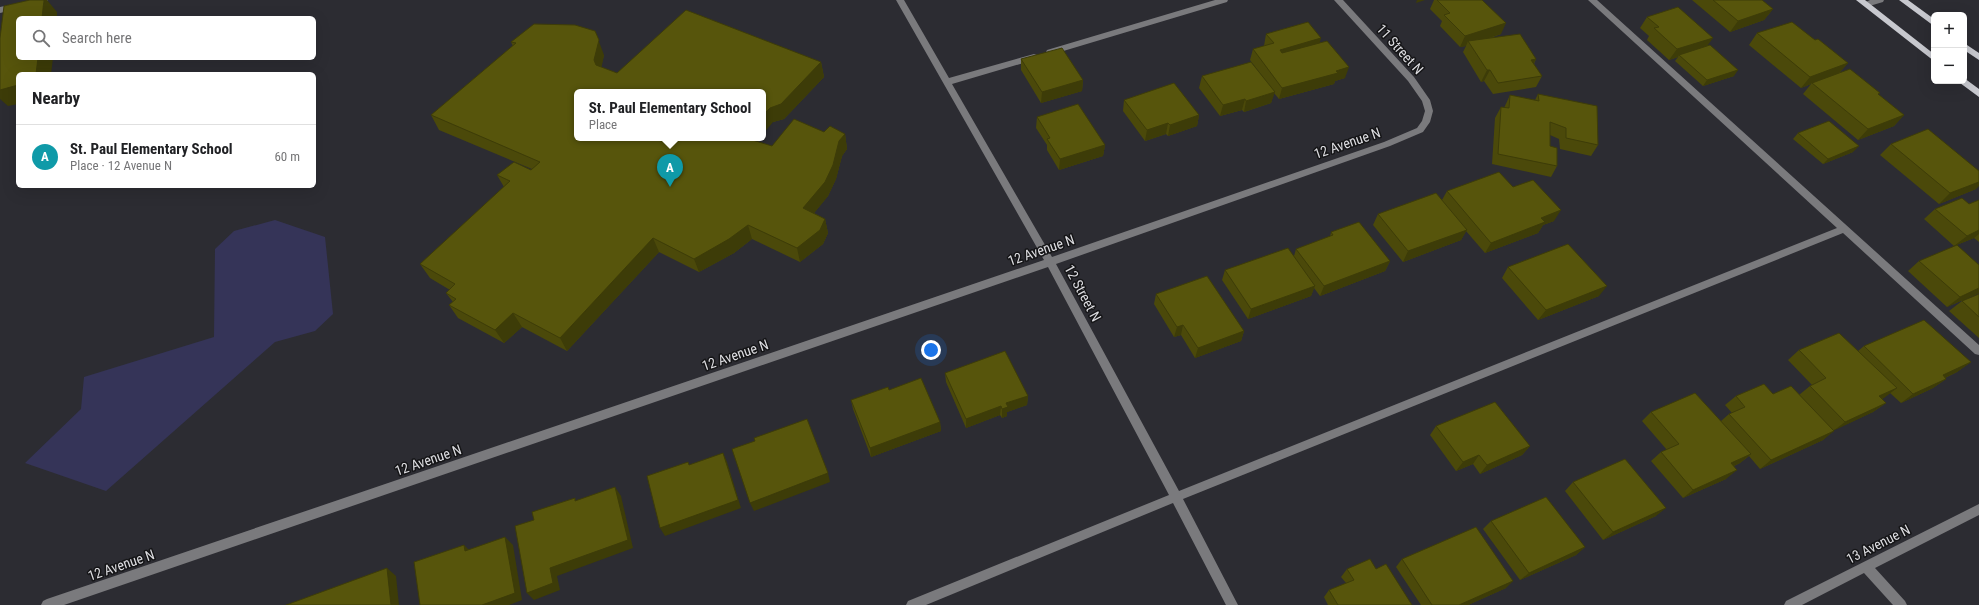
<!DOCTYPE html>
<html lang="en">
<head>
<meta charset="utf-8">
<style>
  :root { --surface:#fff; --page:#f2f2f2; --text:#202124; --muted:#757577; --line:#e0e0e0; --accent:#0b8043 }
  body { margin:0; font-family:"Roboto Condensed",sans-serif; background:var(--page); color:var(--text) }
  .controls { position:absolute; right:12px; top:12px; display:grid; overflow:hidden; border-radius:6px; box-shadow:0 4px 16px #0002 }
  .controls button { width:36px; height:36px; display:grid; place-items:center; padding:0; border:0; border-bottom:1px solid var(--line); background:var(--surface); color:var(--text); font:20px sans-serif }
  .you { position:absolute; left:931px; top:350px; width:14px; height:14px; margin:-10px; border:3px solid #fff; border-radius:50%; background:#1a73e8; box-shadow:0 0 0 6px #1a73e833 }
  .badge { display:grid; place-items:center; width:26px; height:26px; border-radius:50%; background:var(--accent); color:#fff; font-size:13px; font-weight:700 }
  .pin { position:absolute; translate:-50% -33px; filter:drop-shadow(0 1px 2px #0008) }
  .pin::after { content:''; position:absolute; top:21px; width:14px; height:12px; background:inherit; clip-path:polygon(0 0,100% 0,50% 100%) }
  .popup { position:absolute; left:574px; top:89px; width:192px; height:52px; box-sizing:border-box; display:grid; place-content:center; border-radius:6px; background:var(--surface); filter:drop-shadow(0 1px 3px #0005); font-size:13px; white-space:nowrap; color:var(--muted) }
  .popup b { font-size:15px; color:var(--text) }
  .popup::after { content:''; position:absolute; left:50%; top:100%; margin-left:-8px; border:8px solid transparent; border-top-color:var(--surface) }
  .list { margin:0; padding:0; list-style:none }
  h2 { display:flex; justify-content:space-between; align-items:center; height:52px; margin:0; padding:0 16px; font-size:17px }
  h2 small { font-size:13px; font-weight:400; color:var(--muted) }
  .list li { display:grid; grid-template-columns:26px 1fr auto; gap:12px; align-items:center; box-sizing:border-box; height:64px; padding:0 16px; border-top:1px solid var(--line) }
  .list b { display:block; font-size:15px; white-space:nowrap }
  .list p { margin:0; font-size:13px; white-space:nowrap; color:var(--muted) }
  .list em { font-size:13px; font-style:normal; color:var(--muted) }
  .icon { flex:none; width:22px; height:22px; fill:none; stroke:currentColor; stroke-width:2; stroke-linecap:round; stroke-linejoin:round }
  .map { position:relative; flex:none; width:1979px; height:605px; overflow:hidden }
  .search { position:absolute; background:var(--surface); box-shadow:0 4px 16px #0002; left:16px; top:16px; width:300px; height:44px; display:flex; align-items:center; gap:10px; box-sizing:border-box; padding:0 14px; border-radius:6px; color:var(--muted); font-size:15px }
  .panel { position:absolute; background:var(--surface); box-shadow:0 4px 16px #0002; left:16px; top:72px; width:300px; height:116px; border-radius:6px }
  .map>svg:first-child { display:block }
  .green { fill:#353458 }
  .lines { fill:none; stroke-linecap:round; stroke-linejoin:round }
  .minor { fill:#7a7a7d; fill-rule:evenodd }
  .major { fill:#c7c8ce; fill-rule:evenodd }
  .wall { fill:#4b490a }
  .shaded-wall { fill:#3d3c08 }
  .building { fill:#57550c; stroke:#3d3c08 }
  .labels { text-anchor:middle; dominant-baseline:central; stroke-width:3; stroke-linejoin:round; paint-order:stroke }
  .street-label { font-size:14px; fill:#dddde1; stroke:#151517 }
</style>
</head>
<body>
<div class="map">
<svg width="1979" height="605" viewBox="0 0 1979 605">
  <rect width="100%" height="100%" fill="#2c2c32"/>
  <path class="green" d="M275,220l50,17 8,77 -18,17 -40,11 -169,149 -81,-28 56,-54 3,-32 130,-40 1,-88 19,-18z"/>
  <g class="lines">
    <path class="minor" d="M32,0h16l-4,3 -44,10v-6z
      M896,0h8l45,78 85,-24 3,1v4l-85,25 100,173 332,-115 33,-14 5,-7 3,-10 -3,-10 -14,-20 -74,-81h9l71,77 16,23 3,11 -3,11 -7,10 -33,14 -334,118 123,227 658,-263 -249,-228h9l382,345v10l-4,-1 -132,-121 -660,266 55,106h-12l-53,-102 -247,102h-20l2,-4 261,-106 -121,-228 -984,338h-23l2,-4 4,-2 997,-339z
      M1215,0h13l-1,2 -177,53 -4,-3 1,-2z
      M1870,0h14l-1,2 -17,5 -4,-3z
      M1979,504v11l-104,53 30,33 2,4h-14l-29,-32 -62,32h-18l2,-4z"/>
    <path class="major" d="M1856,0h9l69,54v7z
      M1899,0h9l26,19v7z
      M1964,43l15,10v7l-15,-10z
      M1964,78l15,11v8l-19,-14 -1,-2h5z"/>
  </g>
  <path class="wall" d="M1434,0h3l64,34 -13,5 48,20 -2,5 8,12 -6,11 -43,7 -9,-13 -3,1 -18,-30 3,-6 -6,1 -20,-21 2,-5 -12,-12z
    M1692,0h70l11,9 -9,11 -34,12z
    M1647,17l59,29 28,30 -31,10 -28,-25 3,-4 -9,3 -22,-20 2,-4 -9,-8z
    M1757,33l58,7 33,23 -8,9 39,23 25,20 -10,11 -36,14 -55,-46 8,-10 -10,4 -52,-43z
    M1266,34l53,9 26,35 -10,3 -1,3 -55,15 -5,-6 -3,10 -27,9 -2,-2 -22,6 -21,-28 3,-12 63,4 -15,-20 3,-11 11,-3z
    M511,42l93,13 -3,12 16,6 204,-11 3,15 -40,42 -11,3 -196,16h182l-3,3 16,5 52,-14 21,2 2,15 -5,7 -6,23 -8,17 -14,17 11,6 3,14 -5,11 -23,18 -48,-23 -18,14 -35,19 -40,-20 -92,99 -45,-24 -18,16 -46,-25 -9,-13 4,-3 -7,-9 4,-3 -20,-12 -10,-14 84,-77 -7,-12 34,-5 1,-1 -93,-39 -8,-15 82,-69z
    M1021,59l62,21 -1,11 -41,12 -20,-33z
    M1538,94l60,51 -7,11 -31,-7 -1,-10 -9,-4v11l7,20 -6,11 -59,-13 3,-46 6,-11 3,1 6,-13 25,5z
    M1124,100l75,15 -2,11 -29,10 -2,-2 -21,7 -22,-30z
    M1037,117l68,28 -2,11 -44,14 -12,-20v-5l-11,-17z
    M1798,133l55,19 -30,12 -30,-25z
    M1891,144l85,45 -37,15 -59,-49z
    M1513,187l41,34 -11,4 -5,8 -53,20 -19,-22 -5,9 -58,22 -30,-37 5,-11 64,-14 5,-9z
    M1979,200v42l-5,-4 -20,8 -30,-27 11,-10 34,-5z
    M1331,232l59,29 -5,10 -65,25 -6,-8 -3,8 -63,23 -26,-39 3,-10 69,-14 2,-7 34,-12z
    M1919,261l60,4v28l-32,14 -39,-36z
    M1508,267l91,29 -61,24 -36,-42z
    M1156,294l88,37 -3,10 -46,17 -14,-23 -7,2 -20,-33z
    M1979,294v44l-30,-27 13,-10z
    M1864,346l107,16 -14,10 -12,6 1,1 -13,9 -32,15 -11,-10 -8,6 4,4 -13,9 -39,18 -11,10 -63,29 -11,-13 -9,7 -6,3 -8,13 -43,19 -32,-37 10,-9 6,-2 -25,-29 9,-9 70,9 8,-7 3,-1 -7,-8 11,-9 63,-1 11,-9 2,-1 -24,-25 11,-10 59,1z
    M945,373l83,23 -1,9 -20,7v4l-5,2 -2,-3 -34,13 -20,-46z
    M889,390l51,32 1,9 -70,26 -18,-48 -2,-9z
    M1436,426l94,20 -8,9 -42,19 -7,-10 -17,7 -26,-36z
    M1573,482l83,34 -53,24 -38,-49z
    M1491,521l94,26 -9,8 -56,25 -37,-51z
    M1402,559l104,29 -38,17h-47l-25,-38z
    M1347,569h29l36,36h-84l-4,-8 5,-7 17,-7 -5,-6z"/>
  <path class="shaded-wall" d="M44,0h3l10,12v6h-15z
    M1417,0h8l-9,3z
    M1773,9l-9,11 -34,12 8,-11z
    M1506,23l-5,11 -31,10 -2,-3 -2,5 -6,1 5,-11z
    M595,31l9,24 -4,20 -6,-15z
    M1321,38l-3,11 -41,12 3,-11z
    M1713,38l-8,11 -26,6 -1,2 -9,3 8,-11z
    M38,58h15l-2,16h-15z
    M1536,59l-6,11 1,-10z
    M821,62l3,15 -40,42 -11,3 -10,12v-19l7,-7z
    M1848,63l-10,11 -26,9 -1,1 -10,4 9,-11z
    M1349,67l-4,11 -10,3 -1,3 -55,15 3,-11z
    M1487,70h3l-6,11 -3,1z
    M1738,70l-4,6 -31,10 4,-6z
    M1083,80l-1,11 -41,12 1,-11z
    M18,85v19l-10,2 -8,-7v-9z
    M1275,92l-4,11 -27,9 2,-11z
    M1245,99l-3,11 -22,6 3,-11z
    M1199,115l-2,11 -29,10 2,-11z
    M1904,115l-10,11 -36,14 10,-11z
    M1168,123l-2,11 -21,7 2,-11z
    M845,134l2,15 -5,7 -6,23 -8,17 -22,27 -3,-15 36,-67z
    M743,138h16l-12,14z
    M1105,145l-2,11 -44,14 1,-11z
    M1859,146l-6,6 -30,12 5,-5z
    M1979,182v4l-3,3 -37,15 11,-11z
    M1561,210l-7,11 -11,4 -5,8 -53,20 6,-10 50,-25z
    M825,219l3,14 -5,11 -23,18 -3,-14z
    M748,225l4,14 -18,14 -35,19 -5,-13z
    M1467,230l-6,10 -58,22 5,-11z
    M1979,230v4l-5,4 -20,8 13,-10z
    M653,238l6,14 -92,99 -7,-13z
    M1390,261l-5,10 -65,25 4,-10z
    M1315,286l-4,10 -63,23 3,-10z
    M1607,286l-8,10 -61,24 8,-10z
    M1979,288v5l-32,14 13,-10z
    M513,313l9,14 -18,16 -9,-13z
    M1183,325l-2,10 -7,2 3,-10z
    M1244,331l-3,10 -46,17 3,-10z
    M1971,362l-14,10 -27,13 13,-10z
    M1946,379l-13,9 -32,15 12,-9z
    M1897,388l-13,10 -17,8 12,-10z
    M1028,396l-1,9 -20,7v4l-5,2v-9l4,-6z
    M1886,403l-13,9 -40,19 12,-9z
    M1001,406l-1,9 -34,13v-9z
    M940,422l1,9 -70,26 -1,-9z
    M1834,431l-11,9 -63,29 11,-9z
    M1530,446l-8,9 -42,19 7,-9z
    M723,453l4,9 14,46 -76,28 -5,-8z
    M1751,454l-11,9 -19,9 10,-9z
    M1479,455l-6,9 -17,7 7,-9z
    M1737,470l-11,9 -43,19 10,-8z
    M828,473l2,9 -76,29 -4,-8z
    M615,487l6,9 12,52 -76,28 3,14 -26,10 -7,-7 23,-25z
    M1666,508l-10,8 -53,24 10,-8z
    M505,537l8,8 9,55 -13,5h-27z
    M464,545l8,8 -7,-2z
    M1585,547l-9,8 -56,25 9,-7z
    M387,568l9,8 3,29h-8z
    M1513,581l-7,7 -38,17h-9z"/>
  <path class="building" d="M30,0h14l-2,18h-24v40h20l-2,16h-18v11l-18,5v-52l4,-32z
    M1437,0h45l24,23 -41,13 -21,-21 6,-2z
    M1713,0h49l11,9 -35,12z
    M1678,7l35,31 -36,11 -23,-21 5,-1 -12,-10z
    M686,10l135,52 -40,42 -11,4 -7,7v-23h-186v46h169l26,8 22,-27 30,13 6,-6 15,8 -6,7 -6,24 -8,17 -22,26 22,11 -5,11 -23,18 -49,-23 -19,14 -35,20 -41,-21 -93,100 -47,-25 -18,17 -46,-25 7,-6 -10,-6 9,-9 -35,-20 90,-83 -13,-6 17,-13 17,8 9,-8 -109,-47 85,-72 -5,-1 23,-18 41,1 20,6 4,9 -5,20 2,5 21,8z
    M1308,22l13,16 -41,12 2,3 45,-12 22,26 -13,4 2,2 -56,15 -29,-39 21,-6 -8,-9z
    M1792,22l23,18 3,-1 30,24 -38,14 -53,-44z
    M1520,34l16,25 -5,1 11,16 -44,7 -8,-13h-3l-19,-29z
    M1710,45l28,25 -31,10 -28,-25z
    M1062,48l21,32 -41,12 -21,-33z
    M1251,62l24,30 -29,9 -1,-2 -22,6 -21,-29z
    M1850,69l30,24 -2,1 26,21 -36,14 -56,-46z
    M1174,83l25,32 -29,10 -2,-2 -21,7 -23,-30z
    M1538,94l59,12 1,39 -32,-7v-10l-16,-6v24l7,2v18l-59,-12 3,-47 8,1 1,-13 29,6z
    M1078,104l27,41 -45,14 -13,-20 3,-1 -13,-21z
    M1829,121l30,25 -31,13 -30,-26z
    M1928,129l51,42v11l-29,11 -59,-49z
    M1499,172l14,15 20,-7 28,30 -20,8 4,4 -54,21 -44,-52z
    M1436,193l31,37 -59,21 -30,-37z
    M1962,198l7,6 10,-4v30l-12,6 -32,-27z
    M1359,222l31,39 -66,25 -28,-37 37,-14 -2,-3z
    M1568,244l39,42 -61,24 -38,-43z
    M1957,245l22,20v23l-19,9 -41,-36z
    M1288,248l27,38 -64,23 -26,-39z
    M1207,276l37,55 -46,17 -15,-23 -6,2 -21,-33z
    M1979,294v23l-17,-16z
    M1924,320l47,42 -28,13 3,4 -33,15 -49,-48z
    M1839,333l58,55 -18,8 7,7 -41,19 -35,-36 16,-8 -27,-28z
    M1005,351l23,45 -22,7 2,4 -6,2 -1,-3 -35,13 -21,-46z
    M921,378l19,44 -70,26 -19,-48 37,-13 1,3z
    M1764,384l9,10 18,-8 43,45 -63,29 -42,-46 16,-7 -9,-11z
    M1695,393l56,61 -20,9 6,7 -44,20 -32,-38 18,-8 -28,-32z
    M1495,402l35,44 -43,19 -8,-10 -16,7 -27,-36z
    M807,419l21,54 -78,30 -18,-54 23,-8 -1,-3z
    M723,453l15,47 -78,28 -13,-52 41,-14 1,3z
    M1625,459l41,49 -53,24 -40,-50z
    M615,487l13,53 -78,28 3,15 -26,10 -12,-67 19,-6 -2,-8 43,-14v3z
    M1546,497l39,50 -56,26 -38,-52z
    M1476,527l37,54 -54,24h-27l-30,-46z
    M505,537l10,56 -33,12h-62l-6,-43 50,-17 1,6z
    M1370,559l6,10 10,-5 26,41h-74l-9,-15 25,-10 -7,-11z
    M387,568l4,37h-105z"/>
  <g class="labels">
    <g class="street-label">
      <text transform="translate(1400 49) rotate(48)">11 Street N</text>
      <text transform="translate(1347 143) rotate(-19)">12 Avenue N</text>
      <text transform="translate(1041 250) rotate(-19)">12 Avenue N</text>
      <text transform="translate(1083 293) rotate(62)">12 Street N</text>
      <text transform="translate(735 355) rotate(-19)">12 Avenue N</text>
      <text transform="translate(428 460) rotate(-19)">12 Avenue N</text>
      <text transform="translate(1878 544) rotate(-27)">13 Avenue N</text>
      <text transform="translate(121 565) rotate(-19)">12 Avenue N</text>
    </g>
  </g>
</svg>
<div class="controls">
<button>+</button>
<button>−</button>
</div>
<div class="you"></div>
<div class="pin badge" style="left:670px;top:187px;background:#0f9aa8">A</div>
<div class="popup"><b>St. Paul Elementary School</b>Place</div>
<div class="search"><svg class="icon" aria-label="search" viewBox="0 0 24 24"><circle cx="10" cy="10" r="6"/><path d="M15 15l6 6"/></svg>Search here</div>
<section class="panel">
<h2>Nearby<small></small></h2>
<ul class="list">
<li><span class="badge" style="background:#0f9aa8">A</span><div><b>St. Paul Elementary School</b><p>Place · 12 Avenue N</p></div><em>60 m</em></li>
</ul>
</section>
</div>
</body>
</html>
